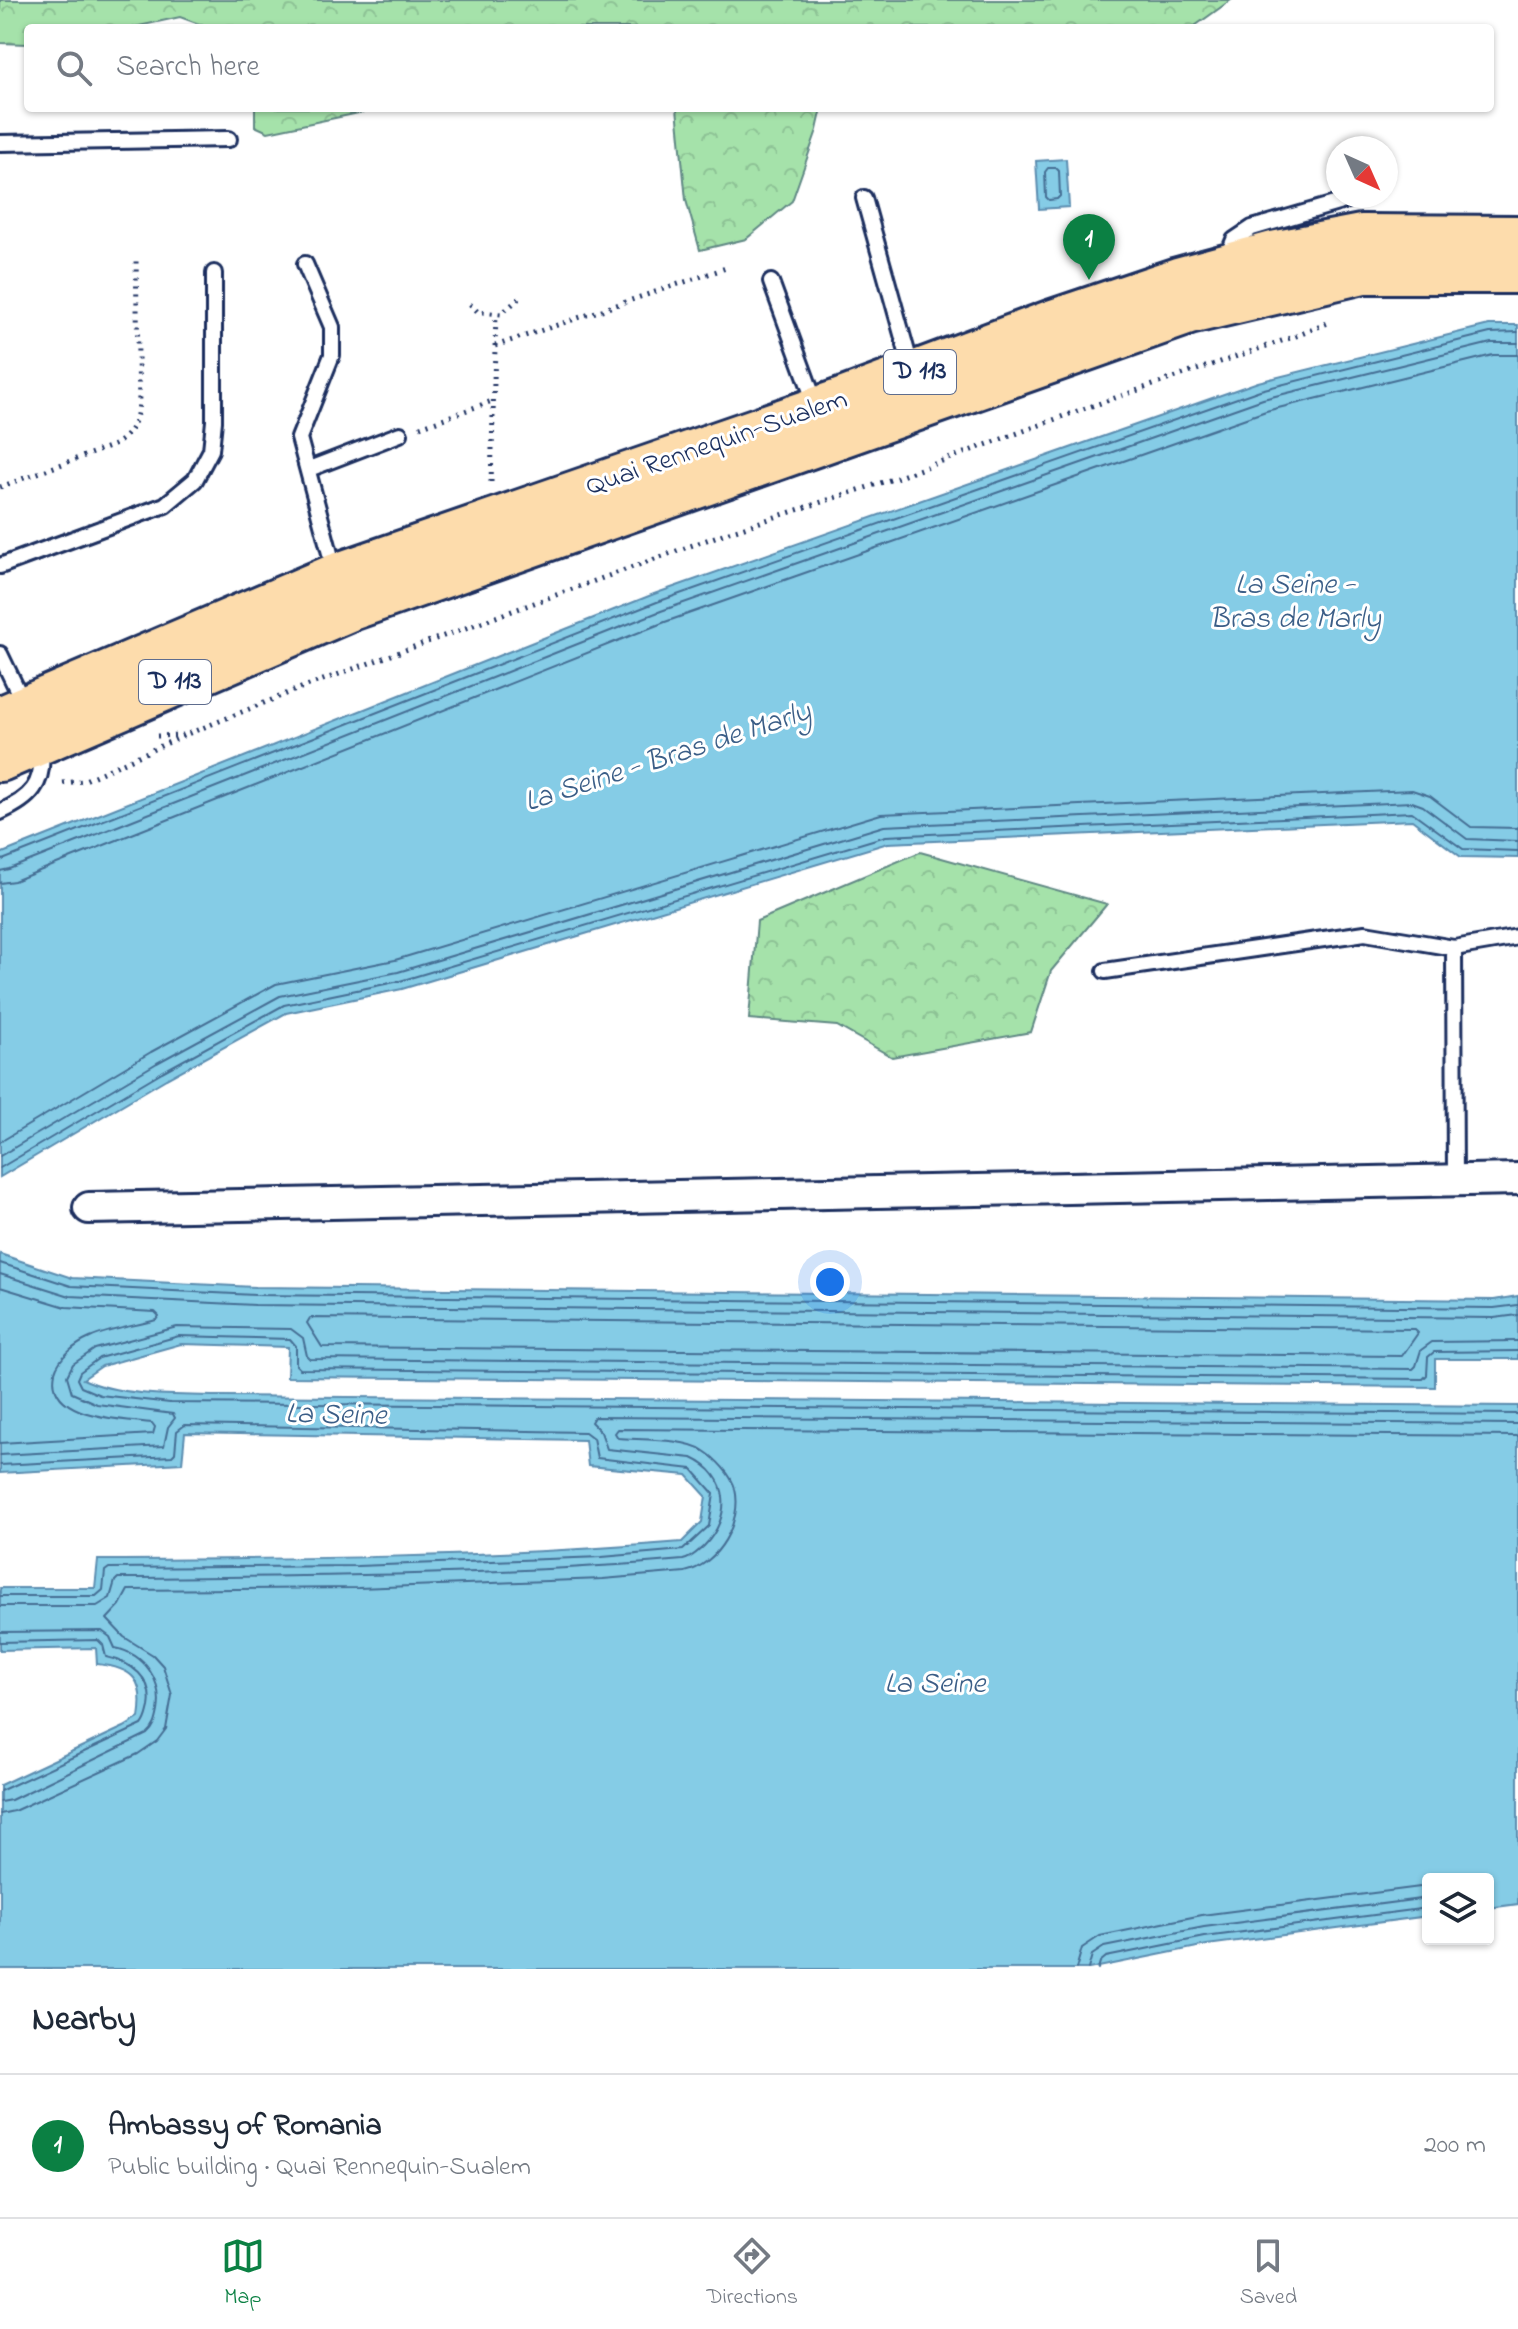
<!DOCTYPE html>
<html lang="en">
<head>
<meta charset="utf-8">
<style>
  :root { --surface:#fff; --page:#f6f6f7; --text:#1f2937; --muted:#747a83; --line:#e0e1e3; --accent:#0b8043 }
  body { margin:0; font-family:"Indie Flower",sans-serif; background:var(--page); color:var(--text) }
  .controls { position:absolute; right:24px; bottom:24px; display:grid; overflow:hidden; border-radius:8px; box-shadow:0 2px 6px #0004 }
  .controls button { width:72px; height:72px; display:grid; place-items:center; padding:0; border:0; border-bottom:2px solid var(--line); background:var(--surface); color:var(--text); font:40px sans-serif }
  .compass { position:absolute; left:1326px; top:136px; width:72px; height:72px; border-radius:50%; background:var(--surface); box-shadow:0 2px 6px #0004; rotate:135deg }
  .you { position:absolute; left:830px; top:1282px; width:28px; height:28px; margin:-20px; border:6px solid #fff; border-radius:50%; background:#1a73e8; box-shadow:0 0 0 12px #1a73e833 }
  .badge { display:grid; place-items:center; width:52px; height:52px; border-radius:50%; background:var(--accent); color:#fff; font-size:26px; font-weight:700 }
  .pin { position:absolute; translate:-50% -66px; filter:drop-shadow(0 2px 4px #0008) }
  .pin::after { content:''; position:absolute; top:42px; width:28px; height:24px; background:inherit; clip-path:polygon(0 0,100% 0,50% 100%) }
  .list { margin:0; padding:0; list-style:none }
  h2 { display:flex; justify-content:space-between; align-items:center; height:104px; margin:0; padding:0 32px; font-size:34px }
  h2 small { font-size:26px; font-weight:400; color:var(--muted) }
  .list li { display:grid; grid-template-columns:52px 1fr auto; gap:24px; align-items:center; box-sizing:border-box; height:144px; padding:0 32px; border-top:2px solid var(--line) }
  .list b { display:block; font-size:30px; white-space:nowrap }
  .list p { margin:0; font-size:26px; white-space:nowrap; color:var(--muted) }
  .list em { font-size:26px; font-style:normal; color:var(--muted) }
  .icon { flex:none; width:44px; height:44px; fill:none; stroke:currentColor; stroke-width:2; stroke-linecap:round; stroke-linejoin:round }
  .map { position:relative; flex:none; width:1518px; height:1969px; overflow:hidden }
  .search { position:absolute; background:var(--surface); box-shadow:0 2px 6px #0004; left:24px; right:24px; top:24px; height:88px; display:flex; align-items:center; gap:20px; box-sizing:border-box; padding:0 28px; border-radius:8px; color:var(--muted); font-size:30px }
  .sheet { height:248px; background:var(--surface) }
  nav { display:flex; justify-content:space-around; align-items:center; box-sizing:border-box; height:112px; border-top:2px solid var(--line); background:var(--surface); font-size:22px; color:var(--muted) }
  nav a { display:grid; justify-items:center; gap:4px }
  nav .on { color:var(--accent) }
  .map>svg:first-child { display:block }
  .forest { fill:url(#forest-crowns); stroke:#608884; stroke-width:2 }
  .water { fill:#85cce6; stroke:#5b8db0; stroke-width:2 }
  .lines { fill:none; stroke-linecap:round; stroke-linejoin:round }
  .shore { stroke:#456e94; stroke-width:2 }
  .lane-casing { stroke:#1b2f5e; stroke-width:20 }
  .street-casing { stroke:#1b2f5e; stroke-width:36 }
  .primary-casing { stroke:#1b2f5e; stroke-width:50 }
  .path { stroke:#1b2f5e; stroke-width:5; stroke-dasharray:2 6; stroke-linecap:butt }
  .lane { stroke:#fff; stroke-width:14 }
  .street { stroke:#fff; stroke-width:30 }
  .primary { stroke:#fddcac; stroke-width:44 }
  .labels { text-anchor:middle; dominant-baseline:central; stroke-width:6; stroke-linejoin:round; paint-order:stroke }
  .shield { fill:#fff; stroke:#5f6d8e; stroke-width:2 }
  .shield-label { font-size:26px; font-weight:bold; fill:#1b2f5e }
  .street-label { font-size:28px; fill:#1b2f5e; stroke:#fff }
  .water-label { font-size:30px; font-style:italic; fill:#3b5e87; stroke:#fff }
</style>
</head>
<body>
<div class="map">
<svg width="1518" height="1969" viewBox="0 0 1518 1969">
  <defs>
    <pattern id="forest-crowns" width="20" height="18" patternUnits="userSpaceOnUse" patternTransform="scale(2)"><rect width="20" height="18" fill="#a5e2aa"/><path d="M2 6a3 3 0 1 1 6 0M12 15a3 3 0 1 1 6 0" fill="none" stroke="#8dc295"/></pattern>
  </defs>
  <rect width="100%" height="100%" fill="#fff"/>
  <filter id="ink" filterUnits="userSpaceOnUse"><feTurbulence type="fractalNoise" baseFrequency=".0125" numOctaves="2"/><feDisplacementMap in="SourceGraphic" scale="16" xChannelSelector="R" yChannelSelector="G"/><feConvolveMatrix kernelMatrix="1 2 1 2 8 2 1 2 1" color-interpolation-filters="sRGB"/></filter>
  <g filter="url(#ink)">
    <path class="forest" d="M0,0h1231l-39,28h-982l-30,-11 -50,11h-102v16l-28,-1z
      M255,108h128l-115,24 -13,-6z
      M677,108h145l-5,22 -25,71 -46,38 -46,11 -14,-50z
      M920,852l187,52 -56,67 -20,61 -139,25 -55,-31 -88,-7 8,-98z"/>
    <path class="water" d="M1066,159l3,48 -30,2 -3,-48z
      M1489,325h29v533l-57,-1 -49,-37 -524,23 -486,146 -116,24 -120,66 -166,98v-323l654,-260 604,-212z
      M0,1254l72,24 183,9 1239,13 24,-4v63h-83v28l-1148,-10 1,-30 -107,-3 -79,22 -19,13c38,18 95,16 137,17l1298,10v498l-30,4v-29h-60v37l-221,29 -118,24h-1089v-184l124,-58 15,-9c6,-38 -5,-50 -42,-54l-1,-16 -96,2v-62h95l3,-28c195,-1 389,-2 584,-18l20,-20 4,-26 -19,-21 -99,-9 -3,-26 -400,-7 -3,30 -182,10z"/>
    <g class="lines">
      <path class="shore" d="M1048,168h8l3,3 1,25 -3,3 -8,1 -3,-3 -1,-25z
        M0,861l657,-259 603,-212 230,-57 28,-1
        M0,871l9,-2 652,-258 602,-212 228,-56h27
        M0,883l14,-2 651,-259 601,-211 227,-56h25
        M0,1142l151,-90 125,-68 119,-24 486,-146 531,-24 18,6 41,31 47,1
        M0,1156l157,-93 123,-67 118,-24 486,-146 528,-24 11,4 44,33 51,2
        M0,1168l162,-96 122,-67 116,-24 486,-145 526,-24 51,37 55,2
        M0,1263l71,23 184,9 1239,13 24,-3
        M0,1274l70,22 185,9 1239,13 24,-3
        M0,1287l66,20 89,5 4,4 -3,4c-21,6 -46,9 -66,18 -14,6 -31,19 -35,34 -10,47 68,47 97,51l3,4 -2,7 -153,9
        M310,1318l1104,11 4,4 -16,23 -1080,-9 -15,-24z
        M1518,1351l-84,1 -6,5 -1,18 -4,4 -1123,-10 -4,-4v-19l-6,-7 -111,-3 -80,22 -19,14 -3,7 4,8 19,8 70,8 1348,11
        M0,1455l164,-9 4,-19 7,-9 -2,-4 -76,-10 -25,-11 -5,-17 6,-12 22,-15 82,-22 114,2 12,9 4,18 3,3 1103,10 3,-3 5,-16 11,-8 86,-1
        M0,1465l172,-9 3,-3 2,-22 8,-6 400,7 8,6 4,20 95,11 22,25 -5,32 -26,24 -81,7 -245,9 -248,2 -4,3 -2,19 -7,6h-96
        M0,1606h97l13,-8 5,-17 3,-3c188,-2 377,-2 565,-18 9,-2 14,-8 21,-14 28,-29 27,-70 -12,-88l-85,-9 -6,-17 -10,-10 3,-5 924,7
        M0,1632l102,-1 8,6 5,11c30,6 48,33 43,63 -2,10 -3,16 -11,23l-136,66 -11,2
        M0,1642l98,-2 5,5 3,12c25,5 48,21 43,50 -2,7 -2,12 -7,18l-142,66
        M0,1814l14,-3 124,-57 19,-13 9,-12 6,-34 -9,-29 -10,-11 -29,-18 -17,-18 13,-14 8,-15 230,-2 245,-9 82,-7c33,-7 58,-51 50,-83 -3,-14 -20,-31 -31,-38 -18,-13 -64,-11 -86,-13l-3,-5 3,-4 900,7
        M1076,1969l6,-21 18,-12 102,-21 226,-29
        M1088,1969l4,-14 12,-8 100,-20 224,-29
        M1098,1969l2,-7 6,-5 99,-20 223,-29"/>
      <g class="lane-casing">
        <path id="lane" d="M0,143l229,-4
          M864,198l48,172
          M1226,259l8,-19 18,-12 110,-32
          M305,264l27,63v28l-33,83 36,134
          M771,282l45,123
          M309,469l91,-35
          M0,566l165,-61 30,-25 16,-30 3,-29v-148
          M0,654l24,50
          M0,812c30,-13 45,-28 41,-63
          M1454,948l1,233
          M1105,971l260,-38 89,15 64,-11"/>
      </g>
      <g class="street-casing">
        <path id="street" d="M89,1208l1429,-29"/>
      </g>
      <g class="primary-casing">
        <path id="primary" d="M0,719l336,-143 503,-174 214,-80 125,-42 99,-27 84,-16 157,1
          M0,759l351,-151 838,-296 174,-41h155"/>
      </g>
      <path class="path" d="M470,304l8,8 23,2 21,-18
        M495,346l231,-78
        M420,427l75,-27
        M491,482l5,-167
        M0,487l114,-42c17,-10 22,-22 25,-41l-3,-144
        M157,736l25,-1
        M63,783l20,-2 102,-46 116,-47 425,-155 173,-56 184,-68 216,-74 31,-13"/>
      <use href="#lane" class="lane"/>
      <use href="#street" class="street"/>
      <use href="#primary" class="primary"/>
    </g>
  </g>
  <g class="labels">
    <g class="shield">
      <rect x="884" y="350" width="72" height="44" rx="6"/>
      <rect x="139" y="660" width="72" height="44" rx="6"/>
    </g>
    <g class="shield-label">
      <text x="920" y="372">D 113</text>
      <text x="175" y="682">D 113</text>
    </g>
    <g class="street-label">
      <text transform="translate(717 444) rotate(-19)">Quai Rennequin-Sualem</text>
    </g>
    <g class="water-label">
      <text x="1295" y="586">La Seine -<tspan x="1295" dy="34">Bras de Marly</tspan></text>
      <text transform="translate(668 758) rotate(-18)">La Seine - Bras de Marly</text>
      <text transform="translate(336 1416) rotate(1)">La Seine</text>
      <text x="935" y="1685">La Seine</text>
    </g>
  </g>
</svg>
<div class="controls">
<button><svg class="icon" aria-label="layers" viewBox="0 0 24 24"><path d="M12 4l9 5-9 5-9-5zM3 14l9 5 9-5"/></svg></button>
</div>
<svg class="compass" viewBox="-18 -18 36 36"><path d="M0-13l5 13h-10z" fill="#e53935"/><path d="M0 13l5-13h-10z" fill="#747a83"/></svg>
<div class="you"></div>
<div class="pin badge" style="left:1089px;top:280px">1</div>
<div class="search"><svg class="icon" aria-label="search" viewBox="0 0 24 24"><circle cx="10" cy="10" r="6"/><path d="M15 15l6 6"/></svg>Search here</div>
</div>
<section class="sheet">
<h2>Nearby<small></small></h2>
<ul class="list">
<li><span class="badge">1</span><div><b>Ambassy of Romania</b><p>Public building · Quai Rennequin-Sualem</p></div><em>200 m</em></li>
</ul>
</section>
<nav>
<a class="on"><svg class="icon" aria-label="map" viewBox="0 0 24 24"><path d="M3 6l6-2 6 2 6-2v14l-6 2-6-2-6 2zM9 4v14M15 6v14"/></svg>Map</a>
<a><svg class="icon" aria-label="directions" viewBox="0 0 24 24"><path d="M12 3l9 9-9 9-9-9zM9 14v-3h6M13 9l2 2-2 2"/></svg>Directions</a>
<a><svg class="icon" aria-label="saved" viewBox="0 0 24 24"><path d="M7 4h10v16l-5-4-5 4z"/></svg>Saved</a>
</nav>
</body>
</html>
